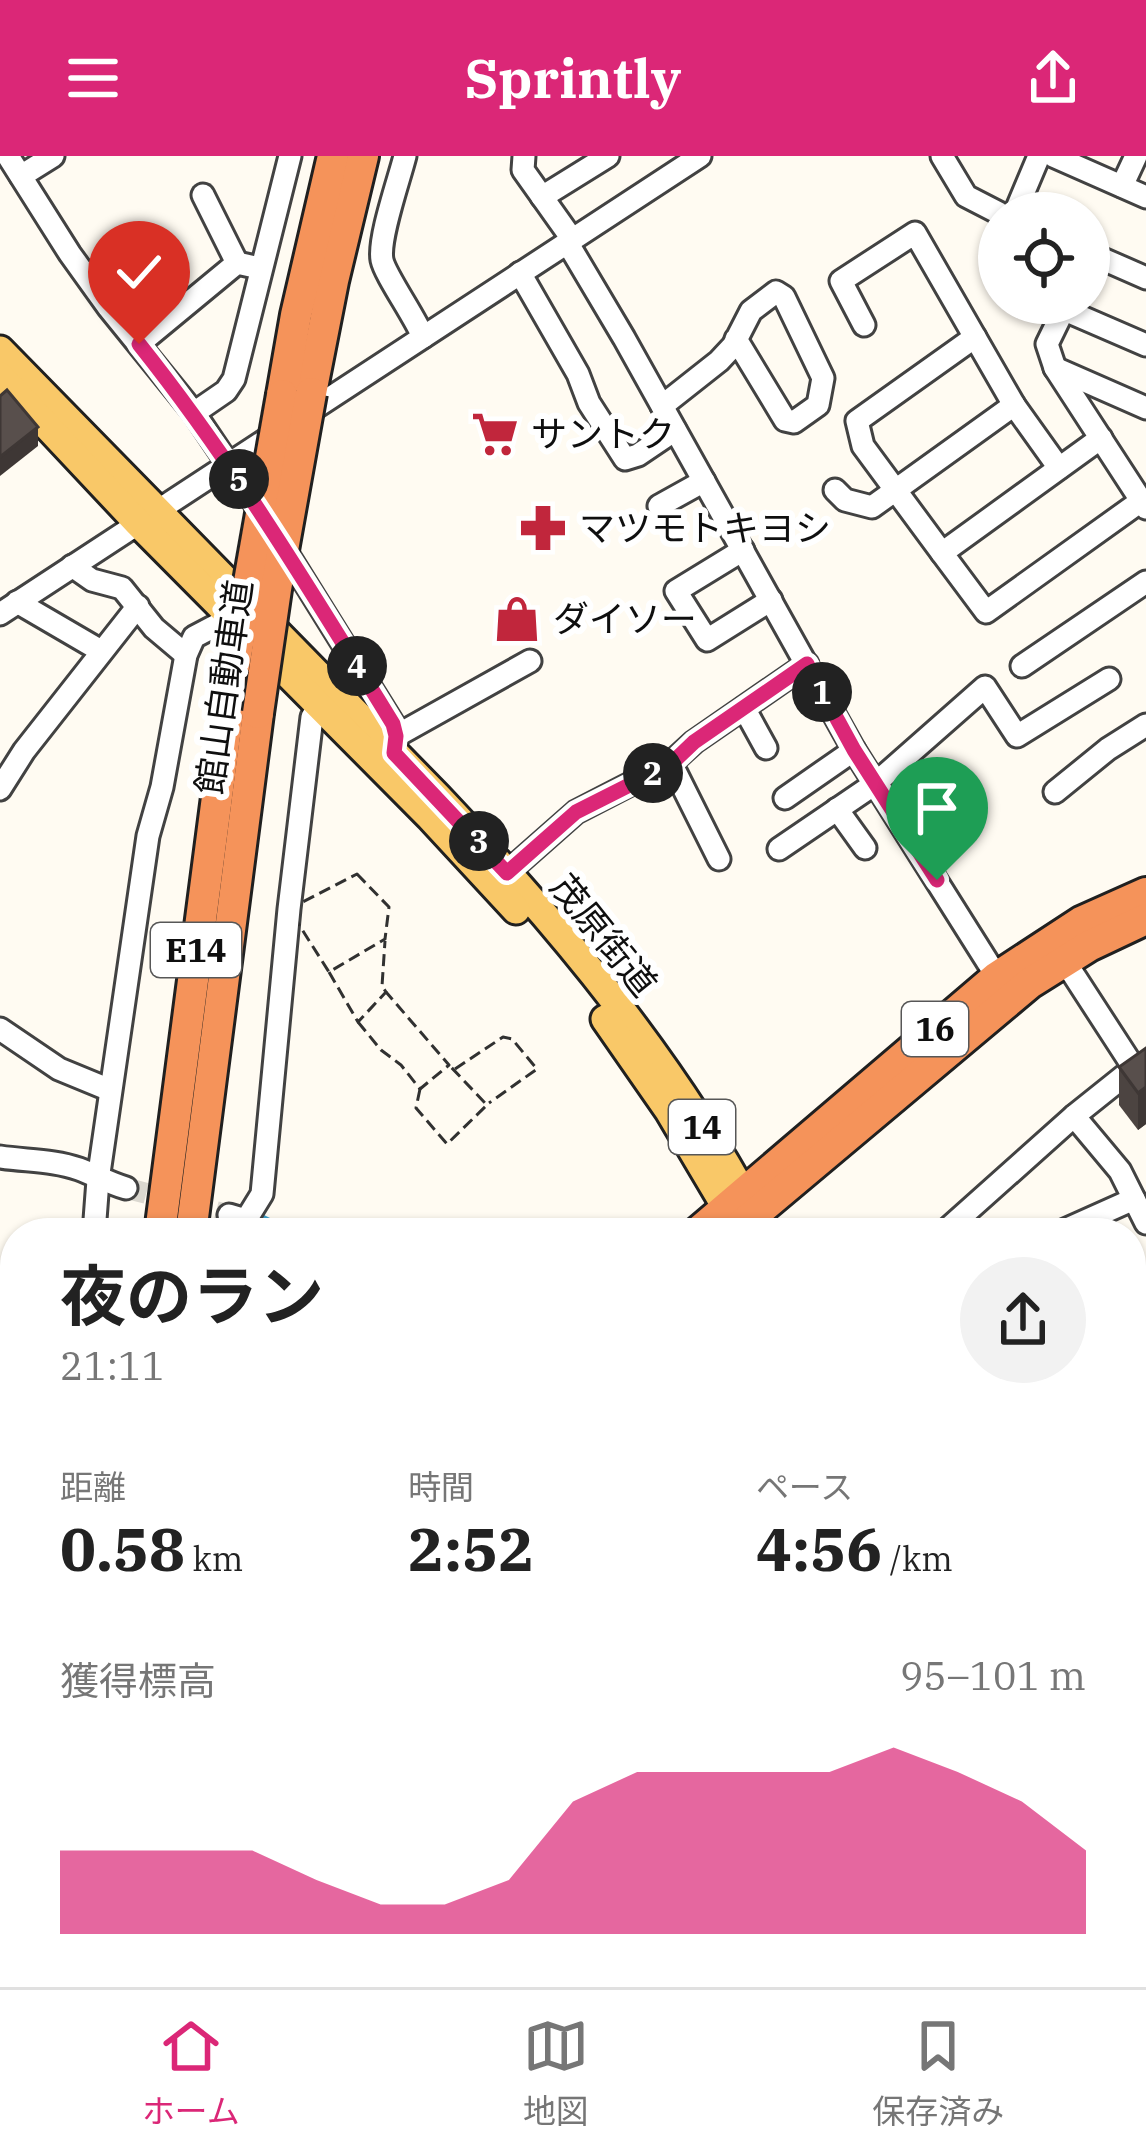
<!DOCTYPE html>
<html lang="ja">
<head>
<meta charset="utf-8">
<style>
	:root { --surface:#fff; --page:#f2f2f2; --text:#222; --muted:#767676; --line:#e0e0e0; --accent:#db2777 }
	body { margin:0; font-family:"IBM Plex Serif","Noto Sans JP",serif; background:var(--page); color:var(--text); height:100vh; display:flex; flex-direction:column; font-size:45px; white-space:nowrap }
	* { box-sizing:border-box; margin:0 }
	p { font-size:39px; color:var(--muted) }
	.icon { flex:none; width:66px; height:66px; fill:none; stroke:currentColor; stroke-width:2; stroke-linecap:round; stroke-linejoin:round }
	.map { position:relative; flex:1; overflow:hidden }
	.sheet { position:absolute; left:0px; top:1062px; width:1146px; height:771px; display:flex; flex-direction:column; background:var(--surface); border-radius:48px 48px 0 0; box-shadow:0 3px 9px #0004 }
	.sheet>* { flex:none }
	.buttons { position:absolute; left:978px; top:36px; display:grid; gap:24px }
	.buttons a { display:grid; place-items:center; width:132px; height:132px; border-radius:50%; background:var(--surface); box-shadow:0 3px 9px #0004; font-size:60px }
	.pin { position:absolute; display:grid; place-items:center; width:102px; height:102px; color:#fff; margin:-123px -51px; border-radius:50% 50% 50% 0; rotate:-45deg; box-shadow:0 0 12px #0007 }
	.pin .icon { rotate:45deg }
	.km { position:absolute; width:60px; height:60px; margin:-30px; border-radius:50%; background:#222; color:#fff; font-size:33px; line-height:60px; text-align:center }
	.round { display:grid; place-items:center; flex:none; width:126px; height:126px; border-radius:63px; background:var(--page) }
	.overview { display:flex; align-items:center; justify-content:space-between; height:204px; padding:0 60px }
	h1 { font-size:66px; font-weight:700; line-height:90px }
	.stats { display:grid; grid-template-columns:repeat(3,1fr); gap:18px; height:204px; padding:12px 60px }
	.stats div { display:grid; align-content:center }
	.stats b { font-size:60px; font-weight:700 }
	.stats small { font-size:33px; font-weight:400 }
	.stats p { font-size:33px }
	.chart { height:336px; padding:24px 60px }
	.chart p { display:flex; justify-content:space-between }
	.chart svg { width:100%; height:216px; margin-top:12px; fill:var(--accent); opacity:.7 }
	header { display:flex; justify-content:space-between; align-items:center; height:156px; padding:0 60px; background:var(--accent); color:#fff; font-size:54px; font-weight:700 }
	.menu { display:flex; justify-content:space-around; align-items:center; height:168px; border-top:3px solid var(--line); background:var(--surface); font-size:33px; color:var(--muted) }
	.menu a { display:grid; justify-items:center; gap:6px }
	.menu .active { color:var(--accent) }
	.map>svg:first-child { display:block }
	.green { fill:#d8eabb }
	.lines { fill:none; stroke-linecap:round; stroke-linejoin:round }
	.stream { stroke:#3da2ce; stroke-width:4.5 }
	.river { stroke:#b6e5f7; stroke-width:27 }
	.minor-tunnel { stroke:#dbd8d0; stroke-width:21; stroke-dasharray:21 10; stroke-linecap:butt }
	.minor-casing { stroke:#424242; stroke-width:27 }
	.major-casing { stroke:#202020; stroke-width:33 }
	.highway-casing { stroke:#202020; stroke-width:36 }
	.path { stroke:#313131; stroke-width:3; stroke-dasharray:12 6; stroke-linecap:butt }
	.minor { stroke:#fff; stroke-width:21 }
	.major { stroke:#f9c868; stroke-width:27 }
	.highway { stroke:#f5935a; stroke-width:30 }
	.highway-bridge-casing { stroke:#202020; stroke-width:36; stroke-linecap:butt }
	.highway-bridge { stroke:#f5935a; stroke-width:30 }
	.wall { fill:#4c4441 }
	.shaded-wall { fill:#3e3735 }
	.building { fill:#584f4c; stroke:#3e3735; stroke-width:3 }
	.route-casing { stroke:#fff; stroke-width:24 }
	.route { stroke:#db2777; stroke-width:15 }
	.labels { text-anchor:middle; stroke-width:12; stroke-linejoin:round; paint-order:stroke }
	.shield { fill:#fff; stroke:#575757; stroke-width:3 }
	.shield-label { font-size:33px; font-weight:bold; fill:#0f0f0f }
	.poi-label { font-size:36px; fill:#0f0f0f; stroke:#fff; text-anchor:start }
	.street-label { font-size:36px; fill:#0f0f0f; stroke:#fff }
</style>
</head>
<body>
<header><svg class="icon" aria-label="menu" viewBox="0 0 24 24"><path d="M4 6h16M4 12h16M4 18h16"/></svg>Sprintly<svg class="icon" aria-label="share" viewBox="0 0 24 24"><path d="M12 15V3M7 8l5-5 5 5M5 13v7h14v-7"/></svg></header>
<div class="map">
<svg width="1146" height="1831" viewBox="0 0 1146 1831">
	<rect width="100%" height="100%" fill="#fffbf2"/>
	<!-- green -->
	<path class="green" d="M1135,1389L1142,1403L1146,1404V1491L1131,1484V1391Z"/>
	<g class="lines">
		<!-- stream -->
		<g class="stream">
			<path d="M263,1061L295,1077"/>
			<path d="M923,1818L931,1831"/>
		</g>
		<!-- river -->
		<path class="river" d="M0,1714L15,1724"/>
		<!-- minor-tunnel -->
		<path class="minor-tunnel" d="M126,1032L229,1059"/>
		<defs>
			<g id="minor">
				<path d="M8,0L70,98L108,151L194,257L264,361"/>
				<path d="M405,0C399,24 378,83 382,104C385,119 415,161 423,181"/>
				<path d="M524,0L523,14L572,83"/>
				<path d="M942,0L966,40L999,57"/>
				<path d="M1053,0L1146,41"/>
				<path d="M21,20L53,0"/>
				<path d="M1122,30L1136,0"/>
				<path d="M203,39L237,107"/>
				<path d="M542,41L608,0"/>
				<path d="M1015,57L1039,0"/>
				<path d="M567,86L624,182L854,594L997,821"/>
				<path d="M1089,97L1146,122"/>
				<path d="M520,117L578,218L589,247L625,303L638,299L675,274"/>
				<path d="M1067,147L1047,188L1055,212L1146,352"/>
				<path d="M1065,154L1146,189"/>
				<path d="M864,169L841,125L915,77L1014,249L1059,312"/>
				<path d="M139,188L237,107L260,112"/>
				<path d="M1055,212L1146,252"/>
				<path d="M662,250L719,205L733,190L751,155L776,136L784,141L823,222L818,249L794,266L785,264L736,183"/>
				<path d="M194,257L226,235L234,223L290,0"/>
				<path d="M304,259L700,0"/>
				<path d="M1101,282L942,397L986,456L1141,345"/>
				<path d="M835,334L845,344L872,351L1014,249"/>
				<path d="M659,350L704,325"/>
				<path d="M281,388L393,568L396,580L392,606"/>
				<path d="M743,394L676,435L707,484L771,444"/>
				<path d="M942,397L863,290L857,265L975,181"/>
				<path d="M72,410L92,424L122,432L154,472L186,499"/>
				<path d="M17,446L101,495"/>
				<path d="M0,458L278,276"/>
				<path d="M1022,510L1146,426"/>
				<path d="M744,552L766,592"/>
				<path d="M396,580L530,505"/>
				<path d="M0,633L24,595L138,450"/>
				<path d="M1055,636L1108,593L1146,569"/>
				<path d="M785,642L854,594"/>
				<path d="M837,653L865,692"/>
				<path d="M779,693L876,627L985,531L1017,580L1109,523"/>
				<path d="M719,703L671,607L694,586L807,508"/>
				<path d="M507,717L576,656L671,607"/>
				<path d="M0,873L59,913L110,934"/>
				<path d="M1074,960L1120,1015L1146,1067"/>
				<path d="M0,1001C26,1005 54,1004 79,1013C95,1019 109,1027 126,1032"/>
				<path d="M229,1059L246,1064L262,1038L289,753L312,561L320,549"/>
				<path d="M94,1077L98,1024L148,680L162,631L186,499L194,481L232,461"/>
				<path d="M943,1077L1074,960L1134,912L1064,804"/>
				<path d="M1058,1077L1134,1043"/>
				<path d="M1131,1180L1146,1213"/>
				<path d="M0,1241L15,1245"/>
				<path d="M1131,1354L1146,1347"/>
				<path d="M1131,1490L1146,1497"/>
				<path d="M0,1576L15,1578"/>
				<path d="M0,1597L15,1600"/>
				<path d="M190,1818L204,1831"/>
				<path d="M221,1818L231,1831"/>
				<path d="M419,1818L430,1831"/>
				<path d="M553,1818L564,1831"/>
				<path d="M908,1818L914,1831"/>
				<path d="M1063,1818L1072,1831"/>
				<path d="M159,1831L162,1818"/>
				<path d="M311,1831L326,1818"/>
				<path d="M514,1831L530,1818"/>
				<path d="M610,1831L626,1818"/>
				<path d="M832,1831L850,1818"/>
			</g>
			<g id="major">
				<path d="M0,194L438,641C561,771 683,917 764,1077"/>
				<path d="M0,220L138,367L430,661L516,754"/>
				<path d="M605,863L669,955L736,1068"/>
				<path d="M1131,1721L1146,1735"/>
			</g>
			<g id="highway">
				<path d="M311,237L333,125L363,0"/>
				<path d="M282,239L296,159L333,0"/>
				<path d="M160,1077L234,511"/>
				<path d="M191,1077L258,557"/>
				<path d="M697,1077L997,821L1081,766L1146,737"/>
				<path d="M732,1077L1030,827L1089,790L1146,763"/>
				<path d="M10,1831L15,1806"/>
				<path d="M63,1831L65,1818"/>
				<path d="M92,1831L94,1818"/>
				<path d="M121,1831L124,1818"/>
			</g>
		</defs>
		<!-- minor casing -->
		<use href="#minor" class="minor-casing"/>
		<!-- major casing -->
		<use href="#major" class="major-casing"/>
		<!-- highway casing -->
		<use href="#highway" class="highway-casing"/>
		<!-- path -->
		<g class="path">
			<path d="M357,718L389,751L385,783L329,816L289,753Z"/>
			<path d="M329,816L358,866L386,836L382,830L385,785"/>
			<path d="M358,866L381,894L401,909L420,933L449,909L386,836"/>
			<path d="M455,913L503,881L512,883L537,913L489,947"/>
			<path d="M420,933L416,952L447,988L487,949L450,910"/>
			<path d="M263,1068L283,1077"/>
			<path d="M0,1752L4,1761L0,1780"/>
		</g>
		<!-- minor -->
		<use href="#minor" class="minor"/>
		<!-- major -->
		<use href="#major" class="major"/>
		<!-- highway -->
		<use href="#highway" class="highway"/>
		<defs>
			<g id="highway-bridge">
				<path d="M234,511L282,239"/>
				<path d="M258,557L276,433L311,237"/>
			</g>
		</defs>
		<!-- highway-bridge casing -->
		<use href="#highway-bridge" class="highway-bridge-casing"/>
		<!-- highway-bridge -->
		<use href="#highway-bridge" class="highway-bridge"/>
	</g>
	<!-- wall -->
	<g class="wall">
		<path d="M1146,892V968L1138,974L1119,949V911Z"/>
		<path d="M0,1121L15,1125V1144L11,1155L1,1152L0,1157Z"/>
		<path d="M0,1244L6,1256L15,1258V1283L0,1279Z"/>
	</g>
	<!-- shaded-wall -->
	<g class="shaded-wall">
		<path d="M38,271V290L0,320V301Z"/>
		<path d="M1146,931V968L1138,974V937Z"/>
		<path d="M1142,1525V1544L1131,1567V1548Z"/>
	</g>
	<!-- building -->
	<g class="building">
		<path d="M7,234L38,271L0,301V240Z"/>
		<path d="M1146,892V931L1138,937L1119,911Z"/>
		<path d="M0,1121L15,1125L11,1142L0,1139Z"/>
		<path d="M0,1244L6,1246L4,1255L15,1258V1270L0,1266Z"/>
		<path d="M1131,1519L1142,1525L1131,1548Z"/>
	</g>
	<g class="lines">
		<defs>
			<path id="route" d="M139,188C234,307 313,438 393,568L396,580L394,597L507,717L576,656L671,608L694,586L807,508L854,594L937,724"/>
		</defs>
		<!-- route casing -->
		<use href="#route" class="route-casing"/>
		<!-- route -->
		<use href="#route" class="route"/>
	</g>
	<!-- icons -->
	<defs>
		<symbol id="supermarket-bare" viewBox="-9 -9 18 18"><path d="M-6-5.5h2.5l.6 2H6L4.5 2H-2.5L-4.4-4H-6ZM-1.5 3.2a1.3 1.3 0 1 0 .1 0ZM3 3.2a1.3 1.3 0 1 0 .1 0Z" fill="#c1263c" stroke="#fff" stroke-width="2.5" paint-order="stroke"/></symbol>
		<symbol id="pharmacy-bare" viewBox="-9 -9 18 18"><path d="M-2-6h4v4h4v4h-4v4h-4v-4h-4v-4h4Z" fill="#c1263c" stroke="#fff" stroke-width="2.5" paint-order="stroke"/></symbol>
		<symbol id="shop-bare" viewBox="-9 -9 18 18"><path d="M-5-2.5h2.3a2.7 3.5 0 0 1 5.4 0H5L5.5 6h-11ZM-1.5-2.5h3a1.5 2.3 0 0 0-3 0Z" fill="#c1263c" stroke="#fff" stroke-width="2.5" paint-order="stroke"/></symbol>
	</defs>
	<g fill-rule="evenodd">
		<use href="#supermarket-bare" x="462" y="245" width="66" height="66"/>
		<use href="#pharmacy-bare" x="510" y="339" width="66" height="66"/>
		<use href="#shop-bare" x="484" y="430" width="66" height="66"/>
	</g>
	<g class="labels">
		<!-- shield labels -->
		<g class="shield">
			<rect x="151" y="767" width="90" height="54" rx="9"/>
			<rect x="902" y="846" width="66" height="54" rx="9"/>
			<rect x="669" y="944" width="66" height="54" rx="9"/>
		</g>
		<g class="shield-label">
			<text x="196" y="806">E14</text>
			<text x="935" y="885">16</text>
			<text x="702" y="983">14</text>
		</g>
		<!-- poi labels -->
		<g class="poi-label">
			<text x="531" y="291">サントク</text>
			<text x="579" y="385">マツモトキヨシ</text>
			<text x="553" y="476">ダイソー</text>
		</g>
		<!-- street labels -->
		<g class="street-label">
			<text transform="translate(224 531) rotate(-82)" y="13">館山自動車道</text>
			<text transform="translate(604 779) rotate(51)" y="13">茂原街道</text>
		</g>
	</g>
</svg>
<div class="buttons">
<a><svg class="icon" aria-label="locate" viewBox="0 0 24 24"><circle cx="12" cy="12" r="6"/><path d="M12 2v4M12 18v4M2 12h4M18 12h4"/></svg></a>
</div>
<div class="pin" style="left:937px;top:724px;background:#1e9e55"><svg class="icon" aria-label="arrive" viewBox="0 0 24 24"><path d="M6 21V4h12l-3 4 3 4H6"/></svg></div>
<div class="pin" style="left:139px;top:188px;background:#d93025"><svg class="icon" aria-label="check" viewBox="0 0 24 24"><path d="M5 12l5 5 9-10"/></svg></div>
<b class="km" style="left:822px;top:536px">1</b>
<b class="km" style="left:653px;top:617px">2</b>
<b class="km" style="left:479px;top:685px">3</b>
<b class="km" style="left:357px;top:510px">4</b>
<b class="km" style="left:239px;top:323px">5</b>
<section class="sheet">
<div class="overview"><div><h1>夜のラン</h1><p>21:11</p></div><a class="round"><svg class="icon" aria-label="share" viewBox="0 0 24 24"><path d="M12 15V3M7 8l5-5 5 5M5 13v7h14v-7"/></svg></a></div>
<div class="stats">
<div><p>距離</p><b>0.58<small> km</small></b></div>
<div><p>時間</p><b>2:52</b></div>
<div><p>ペース</p><b>4:56<small> /km</small></b></div>
</div>
<div class="chart"><p><span>獲得標高</span>95–101 m</p>
<svg viewBox="0 0 160 44" preserveAspectRatio="none"><path d="M0 44V27L10 27L20 27L30 27L40 33L50 38L60 38L70 33L80 17L90 11L100 11L110 11L120 11L130 6L140 11L150 17L160 27V44z"/></svg>
</div>
</section>
</div>
<nav class="menu">
<a class="active"><svg class="icon" aria-label="home" viewBox="0 0 24 24"><path d="M3 11l9-7 9 7M6 9v11h12V9"/></svg>ホーム</a>
<a><svg class="icon" aria-label="map" viewBox="0 0 24 24"><path d="M3 6l6-2 6 2 6-2v14l-6 2-6-2-6 2zM9 4v14M15 6v14"/></svg>地図</a>
<a><svg class="icon" aria-label="saved" viewBox="0 0 24 24"><path d="M7 4h10v16l-5-4-5 4z"/></svg>保存済み</a>
</nav>
</body>
</html>
